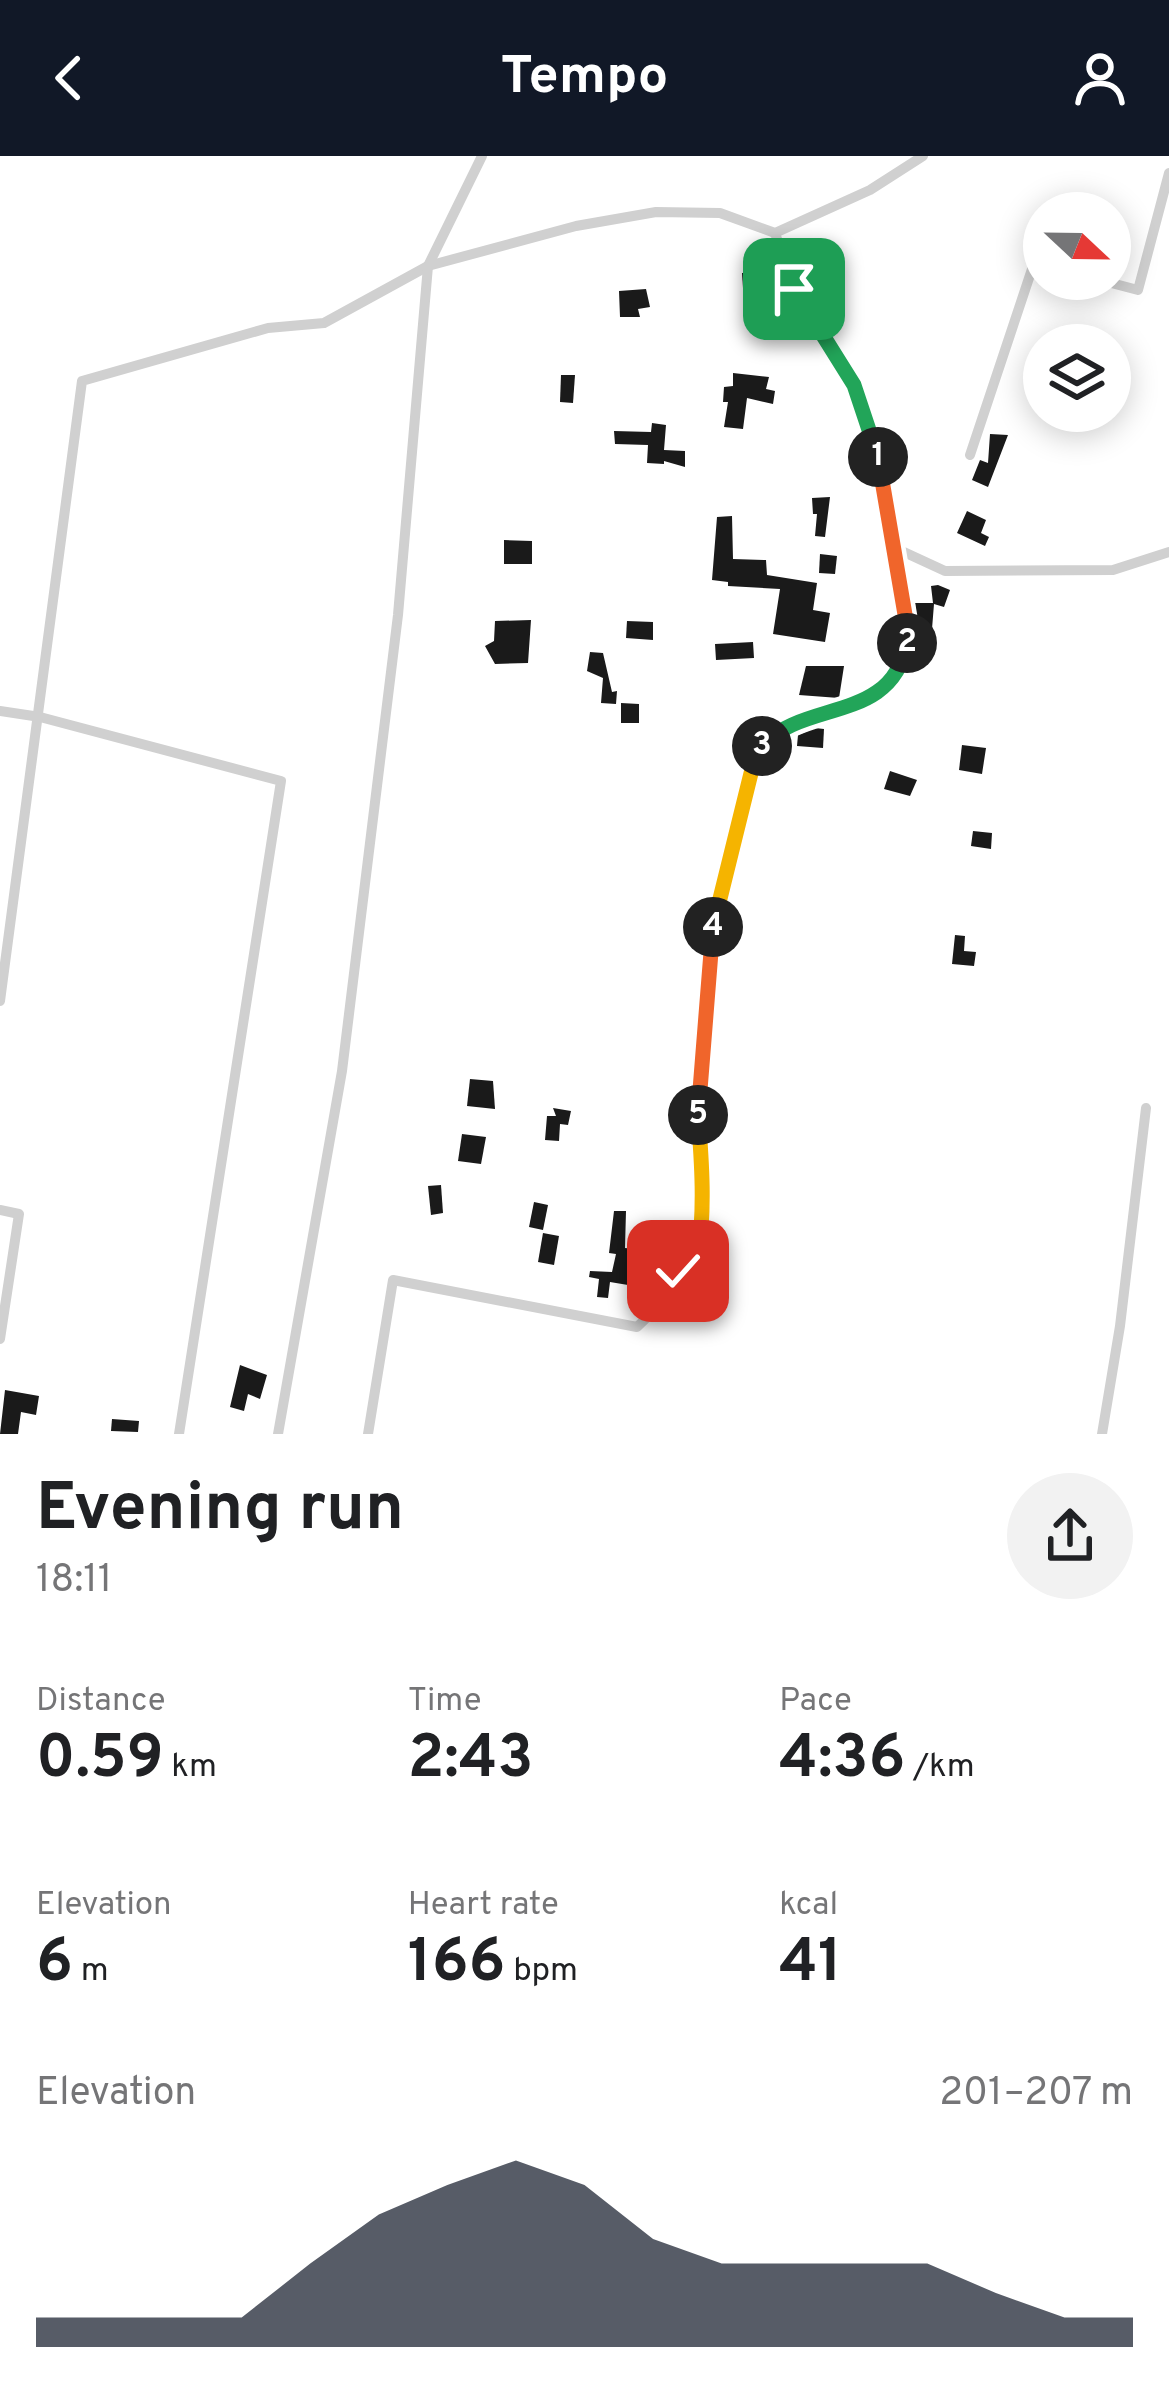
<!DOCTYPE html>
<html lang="en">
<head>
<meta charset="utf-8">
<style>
	:root { --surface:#fff; --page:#f2f2f2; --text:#202124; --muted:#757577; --accent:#111827 }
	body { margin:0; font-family:Overpass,sans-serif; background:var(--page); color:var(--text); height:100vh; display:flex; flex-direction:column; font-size:45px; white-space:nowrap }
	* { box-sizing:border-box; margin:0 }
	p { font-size:39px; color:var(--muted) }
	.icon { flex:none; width:66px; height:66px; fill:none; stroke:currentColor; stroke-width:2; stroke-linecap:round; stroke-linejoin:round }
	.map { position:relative; height:1278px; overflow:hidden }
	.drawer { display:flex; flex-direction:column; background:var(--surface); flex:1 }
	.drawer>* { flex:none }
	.needle { width:78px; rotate:112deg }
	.tools { position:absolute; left:1023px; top:36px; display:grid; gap:24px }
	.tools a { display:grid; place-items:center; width:108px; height:108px; border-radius:50%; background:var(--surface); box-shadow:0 6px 30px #0003; font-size:60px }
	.pin { position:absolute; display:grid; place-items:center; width:102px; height:102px; color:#fff; margin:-51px; border-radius:24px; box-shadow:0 6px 18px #0006 }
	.km { position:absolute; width:60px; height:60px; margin:-30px; border-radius:50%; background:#222; color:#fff; font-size:33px; line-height:60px; text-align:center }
	.round { display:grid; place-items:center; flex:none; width:126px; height:126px; border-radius:63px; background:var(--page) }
	.summary { display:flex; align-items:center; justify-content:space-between; height:204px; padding:0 36px }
	h1 { font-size:66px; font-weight:700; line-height:90px }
	.metrics { display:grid; grid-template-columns:repeat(3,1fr); gap:18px; height:204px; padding:12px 36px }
	.metrics div { display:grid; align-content:center }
	.metrics b { font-size:60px; font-weight:700 }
	.metrics small { font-size:33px; font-weight:400 }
	.metrics p { font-size:33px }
	.chart { height:336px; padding:24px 36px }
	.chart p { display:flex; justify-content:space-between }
	.chart svg { width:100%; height:216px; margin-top:12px; fill:var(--accent); opacity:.7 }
	header { display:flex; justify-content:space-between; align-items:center; height:156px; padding:0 36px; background:var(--accent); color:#fff; font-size:54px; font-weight:700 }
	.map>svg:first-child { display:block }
	.building { fill:#1a1a1a }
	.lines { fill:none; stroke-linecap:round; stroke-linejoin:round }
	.minor { stroke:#d0d0d0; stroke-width:10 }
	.split-1-casing { stroke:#fff; stroke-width:24 }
	.split-2-casing { stroke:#fff; stroke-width:24 }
	.split-3-casing { stroke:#fff; stroke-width:24 }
	.split-4-casing { stroke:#fff; stroke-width:24 }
	.split-5-casing { stroke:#fff; stroke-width:24 }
	.split-6-casing { stroke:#fff; stroke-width:24 }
	.split-1 { stroke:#22a559; stroke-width:15 }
	.split-2 { stroke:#f0652b; stroke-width:15 }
	.split-3 { stroke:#22a559; stroke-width:15 }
	.split-4 { stroke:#f5b400; stroke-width:15 }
	.split-5 { stroke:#f0652b; stroke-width:15 }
	.split-6 { stroke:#f5b400; stroke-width:15 }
</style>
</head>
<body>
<header><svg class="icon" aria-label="back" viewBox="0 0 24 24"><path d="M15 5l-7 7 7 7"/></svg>Tempo<svg class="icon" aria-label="person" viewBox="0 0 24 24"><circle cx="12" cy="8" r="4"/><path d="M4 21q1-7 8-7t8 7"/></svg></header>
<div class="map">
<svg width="1169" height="1278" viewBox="0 0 1169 1278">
	<rect width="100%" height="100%" fill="#fff"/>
	<!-- building -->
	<g class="building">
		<path d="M760,116L761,131L743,132L742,117Z"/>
		<path d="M646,133L650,151L638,153L640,161H620L619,135Z"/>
		<path d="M733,217L769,221L766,233L775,235L773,248L747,242L743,273L724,271L728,246H723L724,231L733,230Z"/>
		<path d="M561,219H575L573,247L560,246Z"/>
		<path d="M652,267L666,269L664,294L685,295V311L664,305V308L647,307L648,289L615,288L614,275L651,276Z"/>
		<path d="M990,278L1008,279L988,331L972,324L980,304L988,307Z"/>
		<path d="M830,341L825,381L815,380L817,358H813L812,342Z"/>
		<path d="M967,355L986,364L981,377L989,381L985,390L957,377Z"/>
		<path d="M732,360L733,403L766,404L767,419L817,427L813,454L830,457L825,486L773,478L780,433L728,430V426L712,424L717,361Z"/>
		<path d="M504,384L532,385V408H504Z"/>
		<path d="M820,398L837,400L835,418L819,417Z"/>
		<path d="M938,429L950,434L944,451L934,448L932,473H917L915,447H933L931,430Z"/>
		<path d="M531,464L528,507L495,508L485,490L494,485L495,465Z"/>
		<path d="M627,465L653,466V484L626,482Z"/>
		<path d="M753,486L754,502L716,504L715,488Z"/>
		<path d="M590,496L603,497L612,536L617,535L616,548L601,547L603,522L587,515Z"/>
		<path d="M806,510H844L839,542L799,539Z"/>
		<path d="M621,547L639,548V567H621Z"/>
		<path d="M815,572L824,573L823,592L797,590L798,579Z"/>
		<path d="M962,589L986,592L982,618L959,614Z"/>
		<path d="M890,615L917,624L910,640L884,633Z"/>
		<path d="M973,675L992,677L991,693L971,690Z"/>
		<path d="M955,779L965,780L964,795L976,796L974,810L952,808Z"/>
		<path d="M470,923L493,925L495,953L467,950Z"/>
		<path d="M553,952L571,955L568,969L560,968L559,985L545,984L547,960H556Z"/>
		<path d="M462,978L486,981L481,1008L458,1005Z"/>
		<path d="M441,1029L443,1057L431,1059L428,1030Z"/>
		<path d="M534,1046L548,1049L543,1074L529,1071Z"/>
		<path d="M614,1055H626L625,1092L634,1093L628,1129L610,1126L608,1142L597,1141L599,1123L589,1121L590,1115L612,1116L616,1098L609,1097Z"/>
		<path d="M543,1077L559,1080L554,1109L538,1106Z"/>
		<path d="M240,1209L267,1219L260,1243L248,1238L244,1255L230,1251Z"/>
		<path d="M5,1234L39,1240L36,1259L21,1256L18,1278H0Z"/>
		<path d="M112,1263L139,1265L138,1276L111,1275Z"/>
	</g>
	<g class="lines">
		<!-- minor -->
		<g class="minor">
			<path d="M1096,123L1138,134L1169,17"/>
			<path d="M970,299L1034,107L1044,109"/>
			<path d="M893,391L945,415L1113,414L1169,396"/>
			<path d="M0,555L40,561L281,625L179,1278"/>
			<path d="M0,845L82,225L268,172L324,167L428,110L576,70L656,56L720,57L775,77L870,34L923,0"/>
			<path d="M0,1054L19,1058L0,1183"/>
			<path d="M278,1278L342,915L398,459L428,110L482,0"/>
			<path d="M368,1278L393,1124L637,1171L665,1144L678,1115L697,1101L703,1022L697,941L712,778L756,597C807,539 892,573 908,477L882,316L868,262L853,228L794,133L775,77"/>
			<path d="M1102,1278L1120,1170L1146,952"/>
		</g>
	</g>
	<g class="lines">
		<defs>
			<path id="split-1" d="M794,133L854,229L878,301"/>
			<path id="split-2" d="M878,301L908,476L907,487"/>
			<path id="split-3" d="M762,590C804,543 892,568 907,487"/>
			<path id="split-4" d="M713,771L756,597L762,590"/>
			<path id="split-5" d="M698,959L713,771"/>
			<path id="split-6" d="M678,1115L698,1101C705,1054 702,1007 698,959"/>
		</defs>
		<!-- split-1 casing -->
		<use href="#split-1" class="split-1-casing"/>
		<!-- split-2 casing -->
		<use href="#split-2" class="split-2-casing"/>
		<!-- split-3 casing -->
		<use href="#split-3" class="split-3-casing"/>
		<!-- split-4 casing -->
		<use href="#split-4" class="split-4-casing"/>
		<!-- split-5 casing -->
		<use href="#split-5" class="split-5-casing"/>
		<!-- split-6 casing -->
		<use href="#split-6" class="split-6-casing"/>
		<!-- split-1 -->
		<use href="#split-1" class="split-1"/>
		<!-- split-2 -->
		<use href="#split-2" class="split-2"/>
		<!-- split-3 -->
		<use href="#split-3" class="split-3"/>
		<!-- split-4 -->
		<use href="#split-4" class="split-4"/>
		<!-- split-5 -->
		<use href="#split-5" class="split-5"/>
		<!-- split-6 -->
		<use href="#split-6" class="split-6"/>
	</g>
</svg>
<div class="tools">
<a><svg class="needle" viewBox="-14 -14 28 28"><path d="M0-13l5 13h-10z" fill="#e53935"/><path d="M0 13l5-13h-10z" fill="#757577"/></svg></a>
<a><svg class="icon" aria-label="layers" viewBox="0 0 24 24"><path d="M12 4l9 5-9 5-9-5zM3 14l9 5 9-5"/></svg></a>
</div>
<div class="pin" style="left:794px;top:133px;background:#1e9e55"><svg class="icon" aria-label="arrive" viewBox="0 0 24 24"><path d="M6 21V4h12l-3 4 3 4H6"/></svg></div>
<div class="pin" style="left:678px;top:1115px;background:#d93025"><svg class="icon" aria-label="check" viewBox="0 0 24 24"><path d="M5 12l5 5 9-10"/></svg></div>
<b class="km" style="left:878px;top:301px">1</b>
<b class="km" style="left:907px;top:487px">2</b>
<b class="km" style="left:762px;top:590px">3</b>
<b class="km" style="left:713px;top:771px">4</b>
<b class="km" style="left:698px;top:959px">5</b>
</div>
<section class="drawer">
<div class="summary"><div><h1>Evening run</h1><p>18:11</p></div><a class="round"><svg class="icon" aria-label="share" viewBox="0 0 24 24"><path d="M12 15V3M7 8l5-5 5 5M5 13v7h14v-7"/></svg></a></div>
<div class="metrics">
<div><p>Distance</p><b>0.59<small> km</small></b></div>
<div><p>Time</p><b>2:43</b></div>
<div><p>Pace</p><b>4:36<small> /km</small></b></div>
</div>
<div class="metrics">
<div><p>Elevation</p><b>6<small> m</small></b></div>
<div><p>Heart rate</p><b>166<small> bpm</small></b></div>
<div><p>kcal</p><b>41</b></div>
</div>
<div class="chart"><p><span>Elevation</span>201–207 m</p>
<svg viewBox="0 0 160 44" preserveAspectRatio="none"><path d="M0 44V38L10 38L20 38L30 38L40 27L50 17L60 11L70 6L80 11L90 22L100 27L110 27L120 27L130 27L140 33L150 38L160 38V44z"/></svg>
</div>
</section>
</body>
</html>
